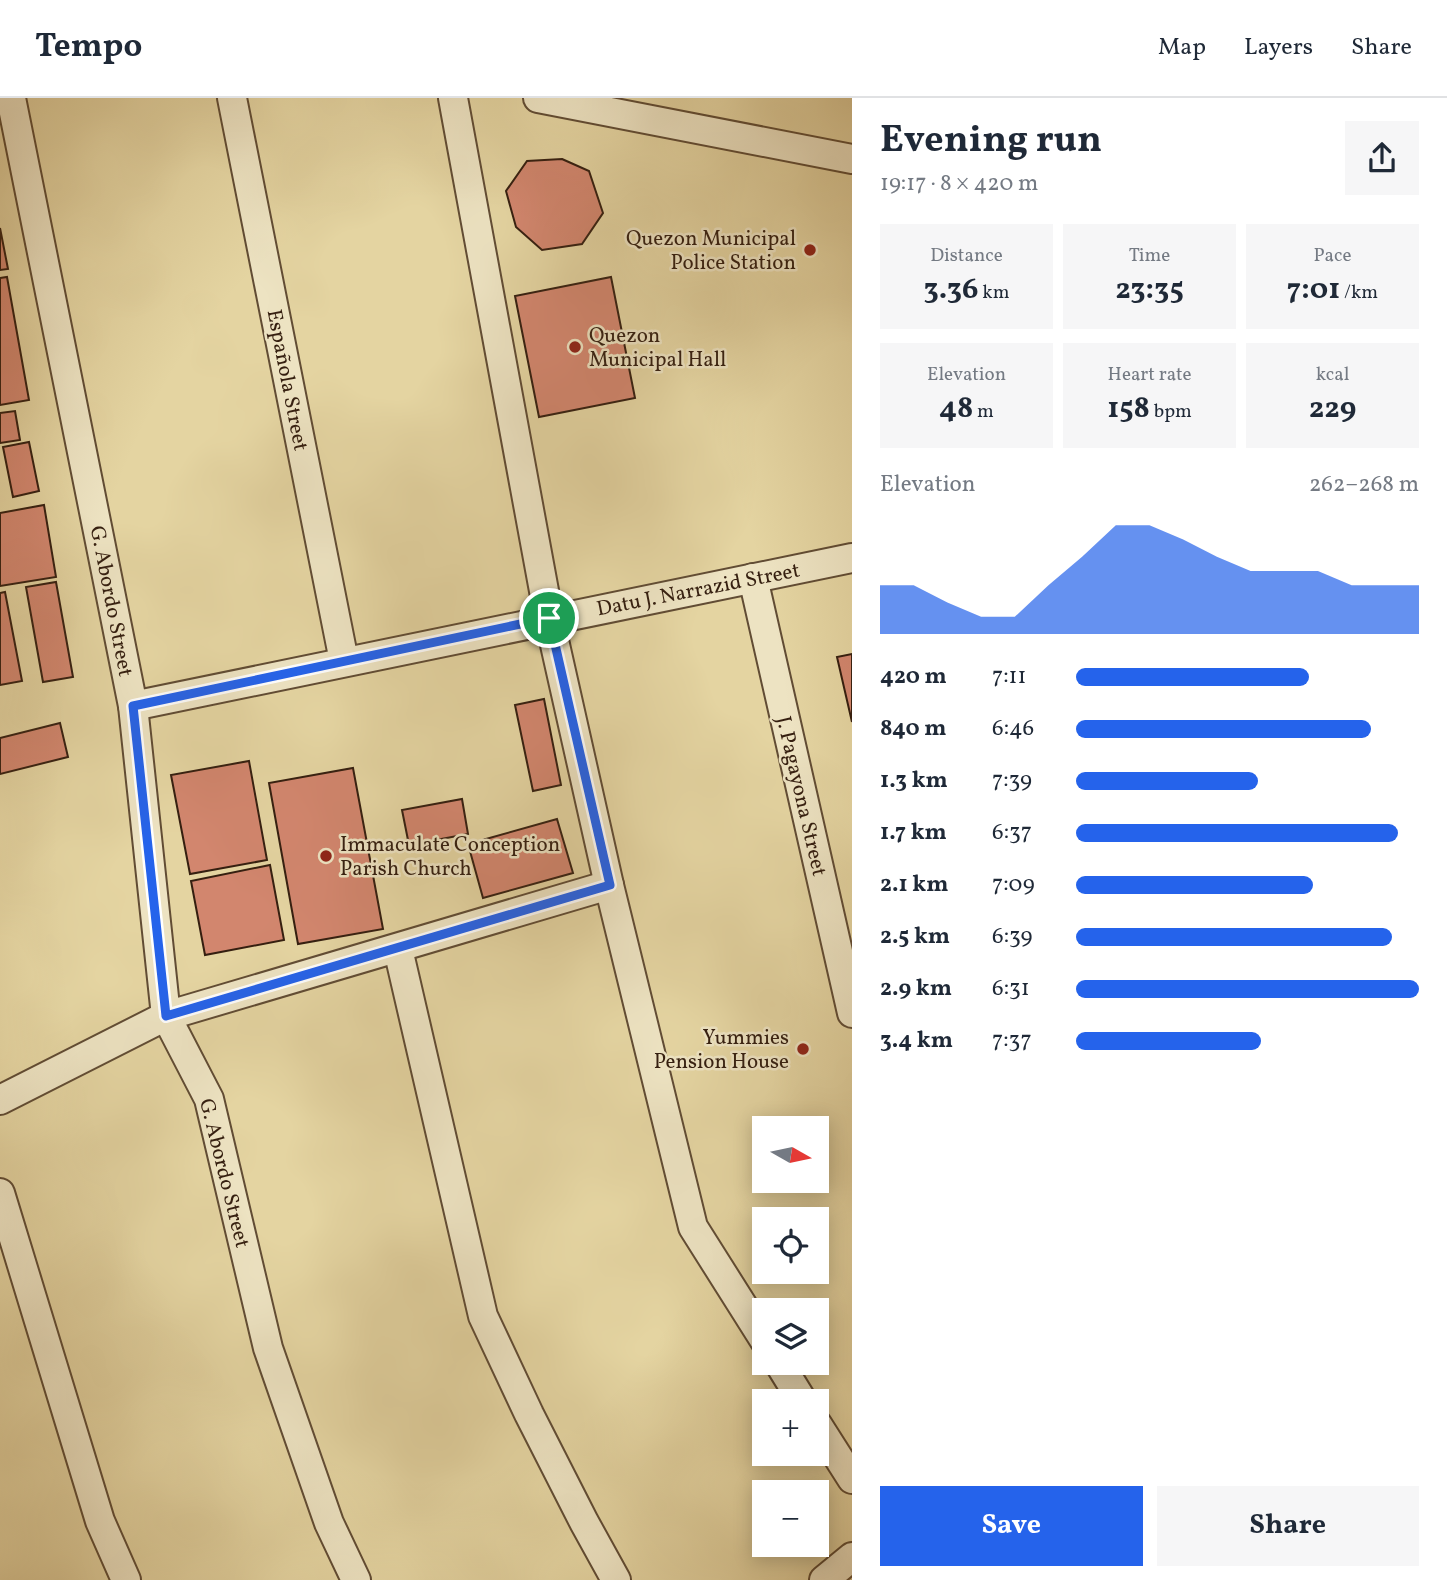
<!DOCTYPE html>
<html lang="en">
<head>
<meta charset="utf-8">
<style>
	:root { --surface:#fff; --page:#f6f6f7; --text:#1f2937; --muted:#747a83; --line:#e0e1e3; --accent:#2563eb }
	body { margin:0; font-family:Vollkorn,serif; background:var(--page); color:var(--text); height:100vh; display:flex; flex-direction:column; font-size:26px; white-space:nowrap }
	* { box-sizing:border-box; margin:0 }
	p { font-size:23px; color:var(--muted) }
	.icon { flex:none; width:38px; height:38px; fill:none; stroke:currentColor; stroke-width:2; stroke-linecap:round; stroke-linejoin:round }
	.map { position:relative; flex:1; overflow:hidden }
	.panel { display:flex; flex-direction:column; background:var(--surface); width:595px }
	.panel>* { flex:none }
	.needle { width:46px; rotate:99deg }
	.fabs { position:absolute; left:752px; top:1018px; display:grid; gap:14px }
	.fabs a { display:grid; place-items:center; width:77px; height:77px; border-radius:0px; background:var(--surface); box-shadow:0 4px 18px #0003; font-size:35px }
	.pin { position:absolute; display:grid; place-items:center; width:60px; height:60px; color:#fff; margin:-30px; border:4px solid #fff; border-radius:50%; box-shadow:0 2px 7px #0007 }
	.round { display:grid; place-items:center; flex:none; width:74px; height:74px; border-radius:0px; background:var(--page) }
	.overview { display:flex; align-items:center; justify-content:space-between; height:119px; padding:0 28px }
	h1 { font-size:38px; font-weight:700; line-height:52px }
	.stats { display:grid; grid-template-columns:repeat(3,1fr); gap:10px; height:119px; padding:7px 28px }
	.stats div { display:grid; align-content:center; border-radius:0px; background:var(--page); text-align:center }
	.stats b { font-size:30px; font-weight:700 }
	.stats small { font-size:19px; font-weight:400 }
	.stats p { font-size:19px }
	.chart { height:196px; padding:14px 28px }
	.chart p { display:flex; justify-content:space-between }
	.chart svg { width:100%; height:126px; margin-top:7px; fill:var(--accent); opacity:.7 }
	.primary-button { display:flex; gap:14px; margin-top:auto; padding:14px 28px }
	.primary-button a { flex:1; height:80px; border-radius:0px; background:var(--accent); color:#fff; font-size:28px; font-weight:700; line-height:80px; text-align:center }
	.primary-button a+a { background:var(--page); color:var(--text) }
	ul { padding:0 28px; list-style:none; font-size:23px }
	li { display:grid; grid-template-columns:112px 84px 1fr; align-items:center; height:52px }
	li i { height:18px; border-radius:9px; background:var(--accent) }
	header { display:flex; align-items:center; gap:42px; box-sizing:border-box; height:98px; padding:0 35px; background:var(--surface); border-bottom:2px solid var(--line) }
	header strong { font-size:33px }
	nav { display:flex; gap:38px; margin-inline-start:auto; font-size:24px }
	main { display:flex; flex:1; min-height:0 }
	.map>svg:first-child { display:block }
	.building { fill:#d2866e; stroke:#351f10; stroke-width:2 }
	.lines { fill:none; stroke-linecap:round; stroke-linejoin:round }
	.minor-casing { stroke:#614c34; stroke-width:32 }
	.minor { stroke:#ede3c2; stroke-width:28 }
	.route-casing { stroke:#fff; stroke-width:14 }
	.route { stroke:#2563eb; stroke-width:9 }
	.poi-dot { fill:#8f2418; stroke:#ede3c2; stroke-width:2.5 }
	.labels { text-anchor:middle; stroke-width:5; stroke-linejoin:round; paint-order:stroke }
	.poi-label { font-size:21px; fill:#351f10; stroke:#ede3c2; text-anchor:end }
	.street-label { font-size:21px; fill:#351f10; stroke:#ede3c2 }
</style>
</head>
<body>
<header>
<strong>Tempo</strong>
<nav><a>Map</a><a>Layers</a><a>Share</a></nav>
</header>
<main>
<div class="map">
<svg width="852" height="1482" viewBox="0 0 852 1482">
	<rect width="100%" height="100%" fill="#e4d4a1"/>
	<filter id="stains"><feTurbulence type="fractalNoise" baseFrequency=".00286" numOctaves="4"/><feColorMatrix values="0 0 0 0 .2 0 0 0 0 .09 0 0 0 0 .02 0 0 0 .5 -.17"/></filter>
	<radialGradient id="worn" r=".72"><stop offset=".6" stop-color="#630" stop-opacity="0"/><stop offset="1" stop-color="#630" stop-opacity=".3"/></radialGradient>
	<!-- building -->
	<g class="building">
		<path d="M562,61L589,73L603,115L582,146L542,152L516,129L506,93L527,63Z"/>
		<path d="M0,130L8,171L0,172Z"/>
		<path d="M7,179L29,302L0,307V180Z"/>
		<path d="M611,179L635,300L539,319L515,198Z"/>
		<path d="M15,313L20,342L0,345V315Z"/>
		<path d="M29,344L39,393L13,399L3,349Z"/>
		<path d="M44,407L56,479L0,488V415Z"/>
		<path d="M56,484L73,579L43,584L26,489Z"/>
		<path d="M5,494L22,583L0,587V495Z"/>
		<path d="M852,556V624L837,559Z"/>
		<path d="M544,601L561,687L533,693L515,607Z"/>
		<path d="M60,625L68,659L0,676V640Z"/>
		<path d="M249,663L267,762L190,776L171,677Z"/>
		<path d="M353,670L383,831L298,846L269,685Z"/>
		<path d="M462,701L468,736L409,747L402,712Z"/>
		<path d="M557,721L573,775L483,800L468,746Z"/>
		<path d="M270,767L284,842L205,857L191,783Z"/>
	</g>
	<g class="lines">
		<defs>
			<g id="minor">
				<path d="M11,0L133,608L166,918L209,1001L268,1250L329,1425L356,1482"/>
				<path d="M232,0L344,563"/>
				<path d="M538,0L852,61"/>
				<path d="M753,480L852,915"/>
				<path d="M133,608L852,460"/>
				<path d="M609,787L693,1129L765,1243"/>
				<path d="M398,851L483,1218L529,1316L584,1424L616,1482"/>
				<path d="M0,1002L166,918L609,787L549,520L453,0"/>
				<path d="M0,1095L100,1423L126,1482"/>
				<path d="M779,1265L803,1304"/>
				<path d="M817,1326L852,1381"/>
				<path d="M824,1482L852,1459"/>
			</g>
		</defs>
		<!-- minor casing -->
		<use href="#minor" class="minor-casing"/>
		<!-- minor -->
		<use href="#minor" class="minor"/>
	</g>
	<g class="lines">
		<defs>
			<path id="route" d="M549,520L610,787L166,918L133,608Z"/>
		</defs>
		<!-- route casing -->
		<use href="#route" class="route-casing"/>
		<!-- route -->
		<use href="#route" class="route"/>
	</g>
	<!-- markers -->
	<g class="poi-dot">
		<circle cx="810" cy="152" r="7"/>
		<circle cx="575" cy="249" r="7"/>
		<circle cx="326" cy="758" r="7"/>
		<circle cx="803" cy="951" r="7"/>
	</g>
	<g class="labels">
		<!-- poi labels -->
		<g class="poi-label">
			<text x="796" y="147">Quezon Municipal<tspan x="796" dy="24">Police Station</tspan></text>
			<text x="589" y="244" text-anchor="start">Quezon<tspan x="589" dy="24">Municipal Hall</tspan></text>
			<text x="340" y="753" text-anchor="start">Immaculate Conception<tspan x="340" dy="24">Parish Church</tspan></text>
			<text x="789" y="946">Yummies<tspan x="789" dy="24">Pension House</tspan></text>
		</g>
		<!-- street labels -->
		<g class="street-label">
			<text transform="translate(288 282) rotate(79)" y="7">Española Street</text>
			<text transform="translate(698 491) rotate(-11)" y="7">Datu J. Narrazid Street</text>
			<text transform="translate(112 503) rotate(79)" y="7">G. Abordo Street</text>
			<text transform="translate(802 698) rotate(77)" y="7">J. Pagayona Street</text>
			<text transform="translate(225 1075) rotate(76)" y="7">G. Abordo Street</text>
		</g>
	</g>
	<rect width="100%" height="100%" filter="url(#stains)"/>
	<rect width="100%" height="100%" fill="url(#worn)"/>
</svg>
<div class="fabs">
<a><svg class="needle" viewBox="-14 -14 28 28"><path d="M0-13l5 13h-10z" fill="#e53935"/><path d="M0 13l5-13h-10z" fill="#747a83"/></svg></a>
<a><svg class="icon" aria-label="locate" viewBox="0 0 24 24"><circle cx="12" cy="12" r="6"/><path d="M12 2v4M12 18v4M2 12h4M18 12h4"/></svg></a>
<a><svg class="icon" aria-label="layers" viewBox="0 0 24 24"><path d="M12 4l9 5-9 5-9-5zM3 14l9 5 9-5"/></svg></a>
<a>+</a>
<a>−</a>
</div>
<div class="pin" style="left:549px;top:520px;background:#1e9e55"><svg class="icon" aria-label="arrive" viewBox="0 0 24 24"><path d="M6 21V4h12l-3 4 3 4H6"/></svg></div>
</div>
<section class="panel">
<div class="overview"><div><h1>Evening run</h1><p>19:17 · 8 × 420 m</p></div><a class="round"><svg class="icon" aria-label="share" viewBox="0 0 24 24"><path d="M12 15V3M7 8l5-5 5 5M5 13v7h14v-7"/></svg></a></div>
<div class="stats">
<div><p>Distance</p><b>3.36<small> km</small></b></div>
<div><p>Time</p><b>23:35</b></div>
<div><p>Pace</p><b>7:01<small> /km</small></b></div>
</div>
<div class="stats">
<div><p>Elevation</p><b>48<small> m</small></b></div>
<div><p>Heart rate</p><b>158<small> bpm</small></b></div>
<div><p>kcal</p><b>229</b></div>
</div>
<div class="chart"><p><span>Elevation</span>262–268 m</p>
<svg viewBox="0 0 160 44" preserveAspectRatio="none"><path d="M0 44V27L10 27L20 33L30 38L40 38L50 27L60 17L70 6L80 6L90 11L100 17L110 22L120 22L130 22L140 27L150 27L160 27V44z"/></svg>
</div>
<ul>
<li><b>420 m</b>7:11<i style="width:68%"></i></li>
<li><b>840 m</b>6:46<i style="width:86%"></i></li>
<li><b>1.3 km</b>7:39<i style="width:53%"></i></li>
<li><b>1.7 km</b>6:37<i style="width:94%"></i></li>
<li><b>2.1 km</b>7:09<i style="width:69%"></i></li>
<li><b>2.5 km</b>6:39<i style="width:92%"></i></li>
<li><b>2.9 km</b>6:31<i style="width:100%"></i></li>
<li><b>3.4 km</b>7:37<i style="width:54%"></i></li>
</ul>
<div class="primary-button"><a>Save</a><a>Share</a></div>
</section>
</main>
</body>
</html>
